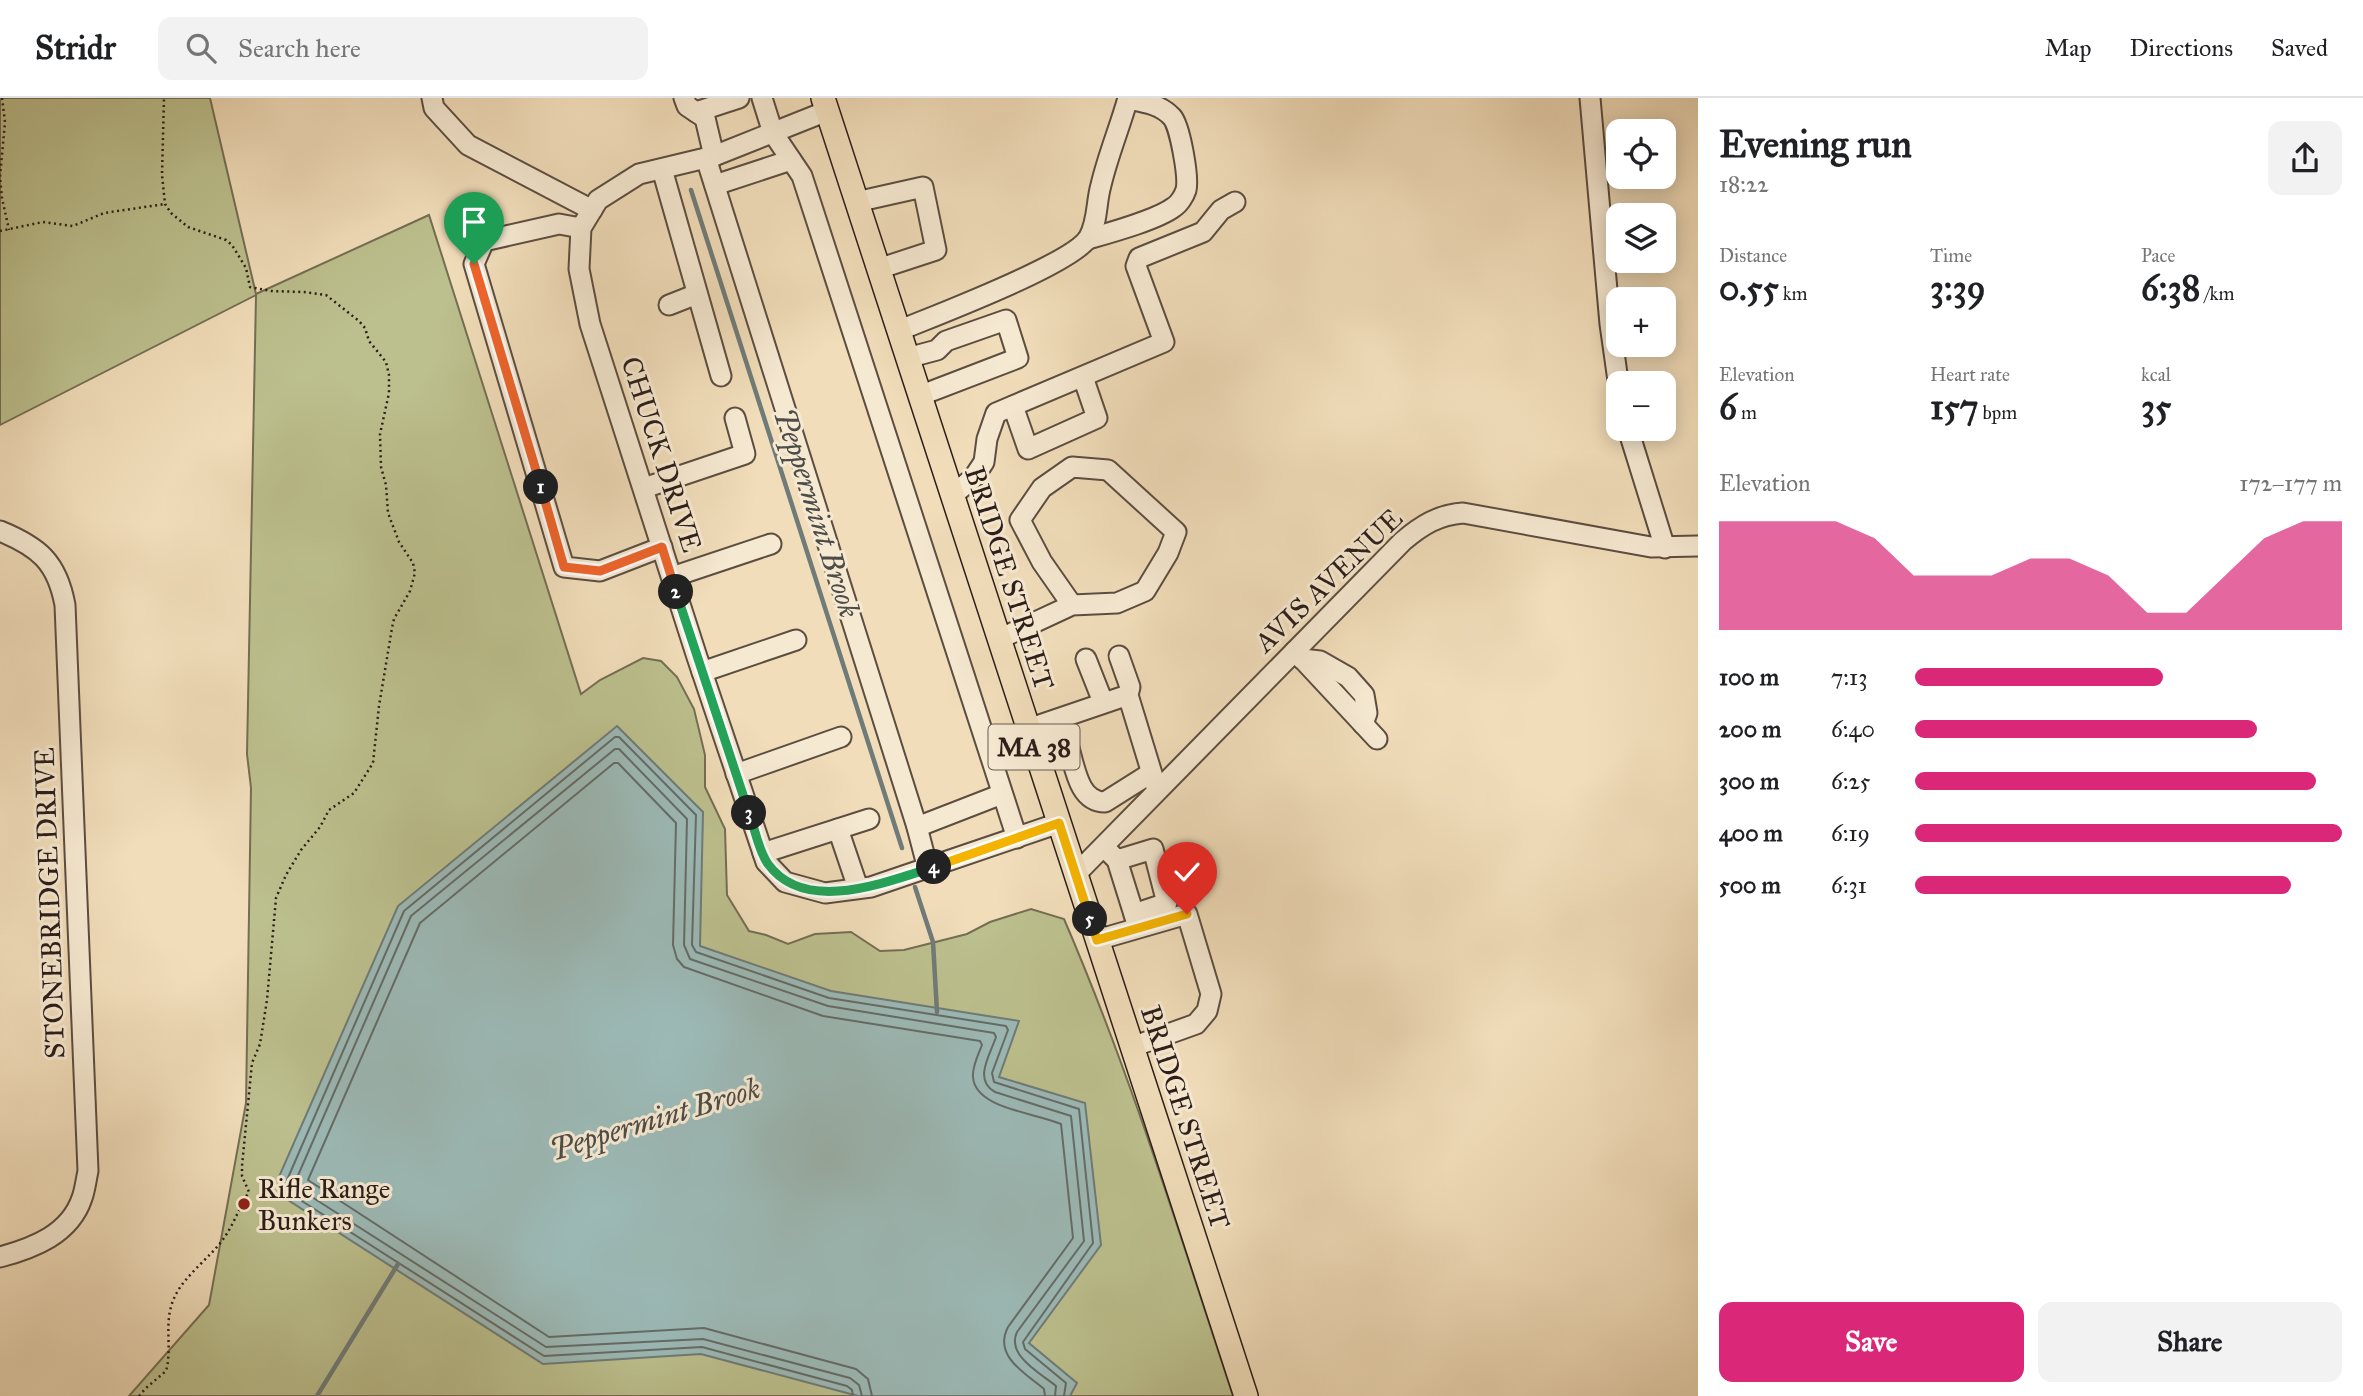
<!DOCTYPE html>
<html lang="en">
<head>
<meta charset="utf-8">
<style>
	:root { --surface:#fff; --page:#f2f2f2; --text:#202124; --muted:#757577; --line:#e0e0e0; --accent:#db2777 }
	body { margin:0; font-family:"IM FELL Great Primer",serif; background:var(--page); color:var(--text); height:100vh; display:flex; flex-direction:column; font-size:26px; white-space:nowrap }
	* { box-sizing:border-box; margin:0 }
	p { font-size:23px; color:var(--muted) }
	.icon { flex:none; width:38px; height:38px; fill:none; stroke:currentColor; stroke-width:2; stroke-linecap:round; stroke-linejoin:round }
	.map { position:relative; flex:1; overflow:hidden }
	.side { display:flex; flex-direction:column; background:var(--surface); width:665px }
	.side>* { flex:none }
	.tools { position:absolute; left:1606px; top:21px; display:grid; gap:14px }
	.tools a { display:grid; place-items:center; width:70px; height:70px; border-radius:14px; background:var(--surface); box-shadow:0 4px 18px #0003; font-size:35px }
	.pin { position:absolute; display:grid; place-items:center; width:60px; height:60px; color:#fff; margin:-72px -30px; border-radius:50% 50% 50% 0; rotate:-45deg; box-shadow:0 0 7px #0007 }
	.pin .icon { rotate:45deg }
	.km { position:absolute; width:35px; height:35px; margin:-18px; border-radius:50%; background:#222; color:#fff; font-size:19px; line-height:35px; text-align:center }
	.round { display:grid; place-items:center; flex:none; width:74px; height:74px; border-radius:14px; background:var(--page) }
	.head { display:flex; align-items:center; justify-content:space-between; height:119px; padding:0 21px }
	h1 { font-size:38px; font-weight:700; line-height:52px }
	.stats { display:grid; grid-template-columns:repeat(3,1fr); gap:10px; height:119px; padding:7px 21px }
	.stats div { display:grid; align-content:center }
	.stats b { font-size:35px; font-weight:700 }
	.stats small { font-size:19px; font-weight:400 }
	.stats p { font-size:19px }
	.chart { height:196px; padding:14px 21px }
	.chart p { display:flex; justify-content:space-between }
	.chart svg { width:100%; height:126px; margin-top:7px; fill:var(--accent); opacity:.7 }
	.cta { display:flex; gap:14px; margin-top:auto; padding:14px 21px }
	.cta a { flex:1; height:80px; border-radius:14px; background:var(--accent); color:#fff; font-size:28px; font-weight:700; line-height:80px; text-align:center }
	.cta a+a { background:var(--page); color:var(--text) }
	ul { padding:0 21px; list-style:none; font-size:23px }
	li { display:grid; grid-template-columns:112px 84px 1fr; align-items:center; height:52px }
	li i { height:18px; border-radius:9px; background:var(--accent) }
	header { display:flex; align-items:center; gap:42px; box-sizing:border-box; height:98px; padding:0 35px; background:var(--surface); border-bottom:2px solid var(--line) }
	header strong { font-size:33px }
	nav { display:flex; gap:38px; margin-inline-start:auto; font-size:24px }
	.search { width:490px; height:63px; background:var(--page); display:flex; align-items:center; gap:18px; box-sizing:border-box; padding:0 24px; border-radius:14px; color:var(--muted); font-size:26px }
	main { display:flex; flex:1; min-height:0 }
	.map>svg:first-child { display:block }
	.green { fill:#bcc08e; stroke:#746e54; stroke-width:2 }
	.water { fill:#9cbab7; stroke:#6f7b78; stroke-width:2 }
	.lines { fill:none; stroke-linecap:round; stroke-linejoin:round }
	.shore { stroke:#646c68; stroke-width:2 }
	.stream { stroke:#6f7b78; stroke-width:4.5 }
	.minor-casing { stroke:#5c4d41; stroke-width:23 }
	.major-casing { stroke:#2b1d19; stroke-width:26 }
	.path { stroke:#2b1d19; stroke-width:2.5; stroke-dasharray:2 3.5; stroke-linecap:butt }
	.minor { stroke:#f6e9d2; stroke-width:19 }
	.major { stroke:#f1ddba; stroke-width:23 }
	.split-1-casing { stroke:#fff; stroke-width:14 }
	.split-2-casing { stroke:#fff; stroke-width:14 }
	.split-3-casing { stroke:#fff; stroke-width:14 }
	.split-4-casing { stroke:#fff; stroke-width:14 }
	.split-5-casing { stroke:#fff; stroke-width:14 }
	.split-6-casing { stroke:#fff; stroke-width:14 }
	.split-1 { stroke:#f0652b; stroke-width:9 }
	.split-2 { stroke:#f0652b; stroke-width:9 }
	.split-3 { stroke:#22a559; stroke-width:9 }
	.split-4 { stroke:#22a559; stroke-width:9 }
	.split-5 { stroke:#f5b400; stroke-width:9 }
	.split-6 { stroke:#f5b400; stroke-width:9 }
	.poi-dot { fill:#8f2418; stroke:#f6e9d2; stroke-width:2.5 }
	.labels { text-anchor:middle; stroke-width:6; stroke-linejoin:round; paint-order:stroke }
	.shield { fill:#f6e9d2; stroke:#685a50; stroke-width:2 }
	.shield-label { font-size:26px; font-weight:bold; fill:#2b1d19 }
	.street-label { font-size:28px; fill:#2b1d19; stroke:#f6e9d2 }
	.poi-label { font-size:28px; fill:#2b1d19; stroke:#f6e9d2; text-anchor:start }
	.water-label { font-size:30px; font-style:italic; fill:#4d4c48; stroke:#f6e9d2 }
</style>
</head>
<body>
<header>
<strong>Stridr</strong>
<div class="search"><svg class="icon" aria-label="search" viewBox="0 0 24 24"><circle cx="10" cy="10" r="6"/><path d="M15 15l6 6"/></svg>Search here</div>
<nav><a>Map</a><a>Directions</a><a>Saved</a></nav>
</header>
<main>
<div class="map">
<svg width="1698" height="1298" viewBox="0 0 1698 1298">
	<rect width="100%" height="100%" fill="#f1ddba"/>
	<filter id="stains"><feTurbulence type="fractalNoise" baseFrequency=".00286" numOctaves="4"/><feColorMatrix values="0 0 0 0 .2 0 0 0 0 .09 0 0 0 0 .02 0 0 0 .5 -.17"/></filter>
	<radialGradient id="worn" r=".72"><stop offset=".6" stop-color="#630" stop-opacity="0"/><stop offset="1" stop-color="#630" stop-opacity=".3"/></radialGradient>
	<!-- green -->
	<path class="green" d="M0,0H210L256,196L429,117L581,596L600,582L643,560L661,563L677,579L694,611L705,657V689L725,731L727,797L749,833L766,837L788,846L815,836L851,834L880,853L904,852L967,836L990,824L1031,811L1064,821C1131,976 1180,1138 1233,1298H129L209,1207L246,1005L251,690L247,656L256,197L0,327Z"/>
	<!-- water -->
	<path class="water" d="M617,628L703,714L700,848L831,893L1019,923L999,979L1085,1005L1101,1147L1029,1245L1077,1285L1070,1298H858L701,1256L543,1266L288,1102L278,1081L398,808Z"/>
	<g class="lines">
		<!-- shore -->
		<g class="shore">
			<path d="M853,1298L852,1292L847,1288L702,1249L544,1258L294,1098L287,1082L404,813L615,639H619L696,717L692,847L696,854L829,900L1006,928L1008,932L992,975L994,984L1079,1011L1093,1145L1023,1244L1025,1251L1066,1285L1064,1298"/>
			<path d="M862,1298L859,1287L850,1280L703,1241L546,1249L301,1092L296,1082L411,818L615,651H619L687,721L684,847L690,861L828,908L994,935L996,939C990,957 973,982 995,994L1071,1018L1084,1143L1017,1234C1006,1257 1040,1275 1056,1288L1055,1298"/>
			<path d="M872,1298L868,1281L856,1271L704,1230L549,1239L308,1082L420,825L614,665H618L676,725L673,847L677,861L684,869L823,918L980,943L982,947C978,957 972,969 973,979C975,1011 1037,1015 1061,1026L1073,1140L1008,1229C993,1258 1025,1275 1044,1291L1045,1298"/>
		</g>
		<!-- stream -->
		<g class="stream">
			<path d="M691,92L902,750"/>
			<path d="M915,789L933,844L937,914"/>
			<path d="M317,1298L398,1166"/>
		</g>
		<defs>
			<g id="minor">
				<path d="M432,0L434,10L468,47L592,112"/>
				<path d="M684,0L687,8L705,20L714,58"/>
				<path d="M762,0L773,35L802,78L1017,740"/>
				<path d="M1590,0L1610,226L1619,290"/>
				<path d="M827,13L714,58L639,76L598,102L581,130L579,171L590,226L697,559L766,764L785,784L825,795L871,789L1059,725"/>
				<path d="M696,14L739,0"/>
				<path d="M706,60L917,729L928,771"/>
				<path d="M662,71L721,278"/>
				<path d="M715,87L791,62"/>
				<path d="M856,104L923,89L936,152L878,171"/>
				<path d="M581,130L559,126L484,143L474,166L564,469L600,473L662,449"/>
				<path d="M1088,141C1109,135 1157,122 1174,109C1179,106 1184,98 1186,92C1189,79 1180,28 1172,19C1160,6 1143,4 1128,1"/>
				<path d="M669,207L697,196"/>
				<path d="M898,233C934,218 1073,166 1089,139C1098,123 1096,104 1101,87C1108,57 1120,29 1128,0"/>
				<path d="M907,260L937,252L946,243L1006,222L1018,260L919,298"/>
				<path d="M1013,308L1028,351L1097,320L1083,279"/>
				<path d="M1628,331L1665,450"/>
				<path d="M644,390L745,356L735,320"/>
				<path d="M952,398L974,379L984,364L987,341L996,315L1164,244L1136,168L1139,160L1203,134L1221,112L1235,104"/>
				<path d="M0,433C39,449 57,464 65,507L88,1073C86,1082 85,1092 82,1100C70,1136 34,1150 0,1159"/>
				<path d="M672,479L771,446"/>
				<path d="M999,541L1072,507L1117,505L1145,493L1168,455L1176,434L1108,372L1072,369L1042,390L1020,422L1042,464L1072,507"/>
				<path d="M1295,553L1377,641"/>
				<path d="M1119,558L1130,589L1128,597"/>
				<path d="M1086,561L1103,604"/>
				<path d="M1302,561L1320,563L1348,579L1364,597L1367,615L1363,626"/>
				<path d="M702,574L796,542"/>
				<path d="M1028,631L1128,597L1157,692"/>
				<path d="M1068,647C1075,668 1078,704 1105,704L1151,675"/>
				<path d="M736,676L841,639"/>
				<path d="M917,729L1002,696"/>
				<path d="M838,731L858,790"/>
				<path d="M1109,754L1117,762L1137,826"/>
				<path d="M763,755L869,721"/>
				<path d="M1117,762L1153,751L1167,805L1134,816"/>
				<path d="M1076,776L1403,443C1422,427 1438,417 1463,415L1651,449L1698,448"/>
				<path d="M1097,842L1187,816L1211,896L1207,913L1196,926L1132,949"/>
			</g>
			<path id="major" d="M823,0L1246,1298"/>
		</defs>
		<!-- minor casing -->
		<use href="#minor" class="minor-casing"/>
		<!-- major casing -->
		<use href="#major" class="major-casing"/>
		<!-- path -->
		<g class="path">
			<path d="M2,0L5,24L0,79L2,100L9,132"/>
			<path d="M0,133L43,124L73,128L104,115L165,106"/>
			<path d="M139,1298L146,1290L166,1273C172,1252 165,1230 171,1209C178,1180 211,1161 226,1137C235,1123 240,1108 249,1094L242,1078V1068L252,965L260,946L267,902L276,800L286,777L301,752L320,729L329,712L354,695L373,665L379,608L392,530L394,521L410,493L415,475L413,465L399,444L388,415L386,387L381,369L380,336L389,295V277L386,264L369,243L365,230L359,223L326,197L304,194L271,193L250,189L246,170L232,147L226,142L188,129L171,115L165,106L162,77L164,0"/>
		</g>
		<!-- minor -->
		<use href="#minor" class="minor"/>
		<!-- major -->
		<use href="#major" class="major"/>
	</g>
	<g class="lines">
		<defs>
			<path id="split-1" d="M474,166L541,389"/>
			<path id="split-2" d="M541,389L564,469L600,473L662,449L676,494"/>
			<path id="split-3" d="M676,494L749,715"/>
			<path id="split-4" d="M749,715C755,730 758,752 768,766C805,817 886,784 934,769"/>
			<path id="split-5" d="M934,769L1059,725L1090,821"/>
			<path id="split-6" d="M1090,821L1097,842L1187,816"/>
		</defs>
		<!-- split-1 casing -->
		<use href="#split-1" class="split-1-casing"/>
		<!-- split-2 casing -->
		<use href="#split-2" class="split-2-casing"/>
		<!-- split-3 casing -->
		<use href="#split-3" class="split-3-casing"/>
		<!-- split-4 casing -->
		<use href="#split-4" class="split-4-casing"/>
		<!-- split-5 casing -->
		<use href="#split-5" class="split-5-casing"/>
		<!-- split-6 casing -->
		<use href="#split-6" class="split-6-casing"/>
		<!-- split-1 -->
		<use href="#split-1" class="split-1"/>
		<!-- split-2 -->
		<use href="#split-2" class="split-2"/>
		<!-- split-3 -->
		<use href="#split-3" class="split-3"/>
		<!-- split-4 -->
		<use href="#split-4" class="split-4"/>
		<!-- split-5 -->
		<use href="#split-5" class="split-5"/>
		<!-- split-6 -->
		<use href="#split-6" class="split-6"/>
	</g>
	<!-- markers -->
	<circle class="poi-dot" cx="244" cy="1106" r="7"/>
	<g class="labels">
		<!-- shield labels -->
		<rect class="shield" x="988.5" y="626.5" width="91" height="45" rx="5"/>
		<g class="shield-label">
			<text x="1034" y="658">MA 38</text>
		</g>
		<!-- street labels -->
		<g class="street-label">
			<text transform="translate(662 356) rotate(72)" y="10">CHUCK DRIVE</text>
			<text transform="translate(1010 480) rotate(72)" y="10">BRIDGE STREET</text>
			<text transform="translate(1328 482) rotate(-44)" y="10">AVIS AVENUE</text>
			<text transform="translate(49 805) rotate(-92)" y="10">STONEBRIDGE DRIVE</text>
			<text transform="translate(1186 1019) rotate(72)" y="10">BRIDGE STREET</text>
		</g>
		<!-- poi labels -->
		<g class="poi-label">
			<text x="258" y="1100">Rifle Range<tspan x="258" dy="32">Bunkers</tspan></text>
		</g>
		<!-- water labels -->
		<g class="water-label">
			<text transform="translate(817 415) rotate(72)" y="10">Peppermint Brook</text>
			<text transform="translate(655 1021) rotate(-17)" y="10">Peppermint Brook</text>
		</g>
	</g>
	<rect width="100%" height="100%" filter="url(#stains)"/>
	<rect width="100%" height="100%" fill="url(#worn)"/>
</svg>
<div class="tools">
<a><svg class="icon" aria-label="locate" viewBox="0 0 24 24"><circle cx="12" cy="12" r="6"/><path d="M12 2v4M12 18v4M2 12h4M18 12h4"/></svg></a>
<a><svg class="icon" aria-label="layers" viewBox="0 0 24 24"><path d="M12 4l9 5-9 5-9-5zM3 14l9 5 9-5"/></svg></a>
<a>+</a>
<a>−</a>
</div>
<div class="pin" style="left:474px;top:166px;background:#1e9e55"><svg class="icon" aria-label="arrive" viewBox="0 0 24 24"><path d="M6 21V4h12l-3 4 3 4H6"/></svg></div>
<div class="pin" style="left:1187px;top:816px;background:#d93025"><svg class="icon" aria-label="check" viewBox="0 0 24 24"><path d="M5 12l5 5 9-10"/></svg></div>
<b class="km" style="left:541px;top:389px">1</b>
<b class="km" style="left:676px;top:494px">2</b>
<b class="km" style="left:749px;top:715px">3</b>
<b class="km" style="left:934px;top:769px">4</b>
<b class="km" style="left:1090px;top:821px">5</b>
</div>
<section class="side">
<div class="head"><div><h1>Evening run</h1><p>18:22</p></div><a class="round"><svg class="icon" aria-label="share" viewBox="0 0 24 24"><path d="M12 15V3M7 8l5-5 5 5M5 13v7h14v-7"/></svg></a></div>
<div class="stats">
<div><p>Distance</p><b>0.55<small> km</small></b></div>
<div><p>Time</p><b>3:39</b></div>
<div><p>Pace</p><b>6:38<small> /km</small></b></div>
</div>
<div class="stats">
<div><p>Elevation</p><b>6<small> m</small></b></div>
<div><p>Heart rate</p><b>157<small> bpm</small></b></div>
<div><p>kcal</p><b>35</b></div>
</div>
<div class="chart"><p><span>Elevation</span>172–177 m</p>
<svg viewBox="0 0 160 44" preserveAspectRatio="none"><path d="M0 44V6L10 6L20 6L30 6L40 12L50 25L60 25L70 25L80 19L90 19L100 25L110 38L120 38L130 25L140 12L150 6L160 6V44z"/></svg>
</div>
<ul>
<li><b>100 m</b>7:13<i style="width:58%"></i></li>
<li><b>200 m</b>6:40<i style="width:80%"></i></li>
<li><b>300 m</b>6:25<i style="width:94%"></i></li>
<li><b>400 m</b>6:19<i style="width:100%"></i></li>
<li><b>500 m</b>6:31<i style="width:88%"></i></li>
</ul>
<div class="cta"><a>Save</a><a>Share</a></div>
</section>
</main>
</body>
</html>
